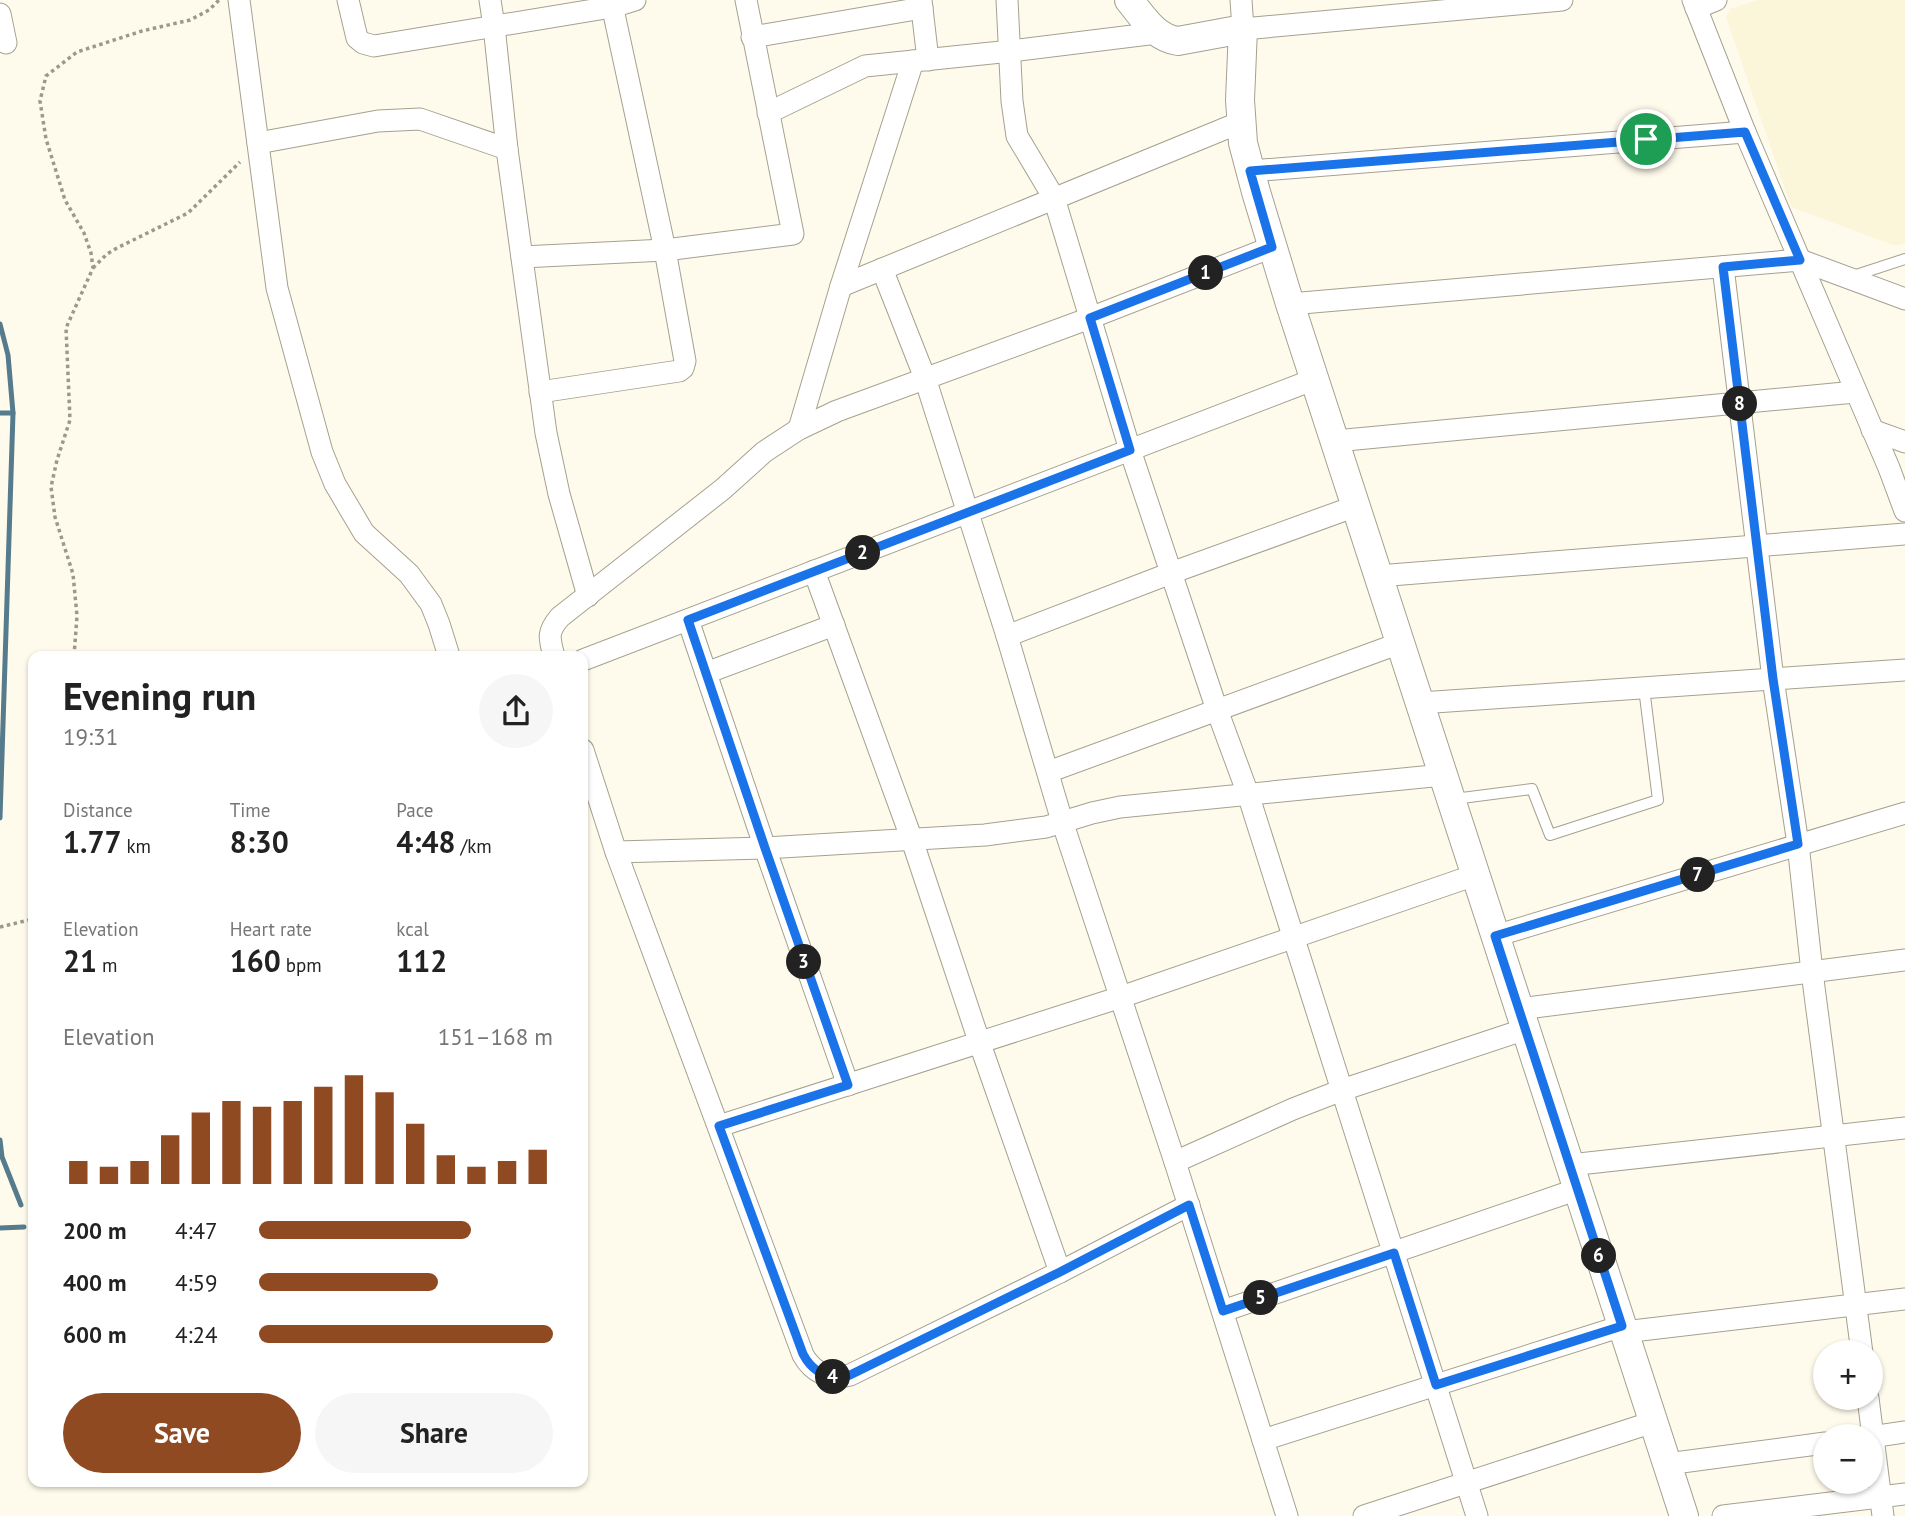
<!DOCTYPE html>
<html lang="en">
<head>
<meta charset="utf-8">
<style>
	:root { --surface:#fff; --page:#f6f6f6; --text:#222; --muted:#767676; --accent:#904a21 }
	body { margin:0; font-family:"PT Sans",sans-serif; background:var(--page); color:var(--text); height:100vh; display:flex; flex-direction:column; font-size:26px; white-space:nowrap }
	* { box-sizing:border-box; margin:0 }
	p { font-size:23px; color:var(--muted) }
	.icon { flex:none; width:38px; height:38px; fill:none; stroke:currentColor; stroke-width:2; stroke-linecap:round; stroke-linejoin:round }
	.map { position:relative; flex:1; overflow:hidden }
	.drawer { position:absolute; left:28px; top:651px; width:560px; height:836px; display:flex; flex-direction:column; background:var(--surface); border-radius:14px; box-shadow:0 2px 5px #0004 }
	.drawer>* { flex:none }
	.buttons { position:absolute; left:1813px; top:1340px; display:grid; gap:14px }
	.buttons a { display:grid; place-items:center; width:70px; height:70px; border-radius:50%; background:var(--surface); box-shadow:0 2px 5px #0004; font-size:35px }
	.pin { position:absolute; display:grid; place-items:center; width:60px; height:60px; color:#fff; margin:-30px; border:4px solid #fff; border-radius:50%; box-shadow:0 2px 7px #0007 }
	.km { position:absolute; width:35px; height:35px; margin:-18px; border-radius:50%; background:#222; color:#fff; font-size:19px; line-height:35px; text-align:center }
	.round { display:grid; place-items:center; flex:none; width:74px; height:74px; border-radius:37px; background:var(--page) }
	.headline { display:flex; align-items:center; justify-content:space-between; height:119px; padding:0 35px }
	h1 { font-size:38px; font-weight:800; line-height:52px }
	.figures { display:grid; grid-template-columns:repeat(3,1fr); gap:10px; height:119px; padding:7px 35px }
	.figures div { display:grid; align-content:center }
	.figures b { font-size:30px; font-weight:800 }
	.figures small { font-size:19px; font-weight:400 }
	.figures p { font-size:19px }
	.chart { height:196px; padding:14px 35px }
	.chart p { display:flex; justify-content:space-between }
	.chart svg { width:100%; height:126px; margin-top:7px; stroke:var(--accent); stroke-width:6 }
	.action { display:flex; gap:14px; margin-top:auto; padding:14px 35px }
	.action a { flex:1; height:80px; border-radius:42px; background:var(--accent); color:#fff; font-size:28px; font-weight:800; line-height:80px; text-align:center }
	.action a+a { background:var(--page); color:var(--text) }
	ul { padding:0 35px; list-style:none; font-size:23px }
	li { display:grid; grid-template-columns:112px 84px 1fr; align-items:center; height:52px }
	li i { height:18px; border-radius:9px; background:var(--accent) }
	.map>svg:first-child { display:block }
	.built { fill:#fbf5da }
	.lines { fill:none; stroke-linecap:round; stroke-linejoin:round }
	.stream { stroke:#557b8c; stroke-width:5 }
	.service-casing { stroke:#a5a18f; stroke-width:12 }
	.minor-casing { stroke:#a5a18f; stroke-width:23 }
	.tertiary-casing { stroke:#a5a18f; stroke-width:30 }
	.path { stroke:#9b988d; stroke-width:3.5; stroke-dasharray:3.5 3.5; stroke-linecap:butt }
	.service { stroke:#fff; stroke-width:10 }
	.minor { stroke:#fff; stroke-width:21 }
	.tertiary { stroke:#fff; stroke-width:28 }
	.route-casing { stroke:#fff; stroke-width:14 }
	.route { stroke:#1a73e8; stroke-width:9 }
</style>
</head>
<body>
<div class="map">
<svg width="1905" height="1516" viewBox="0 0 1905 1516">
	<rect width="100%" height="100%" fill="#fffbec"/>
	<!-- built -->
	<path class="built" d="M1757,0H1905V243L1896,246L1791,207L1726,17L1730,9Z"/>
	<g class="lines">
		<!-- stream -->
		<g class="stream">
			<path d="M0,324L8,355L13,413L0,818"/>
			<path d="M0,413H13"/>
			<path d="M0,1140L2,1157L21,1205"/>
			<path d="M0,1228L24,1227"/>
		</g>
		<defs>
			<g id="service">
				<path d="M1850,277L1905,259"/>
				<path d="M1454,799L1532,789L1550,835L1658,800L1644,688"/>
			</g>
			<g id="minor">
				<path d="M239,0L277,288L322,452L335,484L364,533L409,574L431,604L439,624L449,656"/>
				<path d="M348,0L357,38L363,43L374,46L612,7L635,0"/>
				<path d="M490,0L494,26L507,149L546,433L559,494L588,596"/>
				<path d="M921,0L928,60"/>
				<path d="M1007,0L1012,101L1017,136L1054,198L1130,450L1217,710L1248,794L1477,1516"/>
				<path d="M1241,0L1243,29L1562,0"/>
				<path d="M1693,0L1745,132L1889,468L1905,511"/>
				<path d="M1696,8L1716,0"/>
				<path d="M0,14L6,43"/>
				<path d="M752,37L922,8"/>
				<path d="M768,113L865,66L1011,51L1157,33"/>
				<path d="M258,143L378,121L420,119L507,149"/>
				<path d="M1250,171L1745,132"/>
				<path d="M522,257L665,250L793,234L746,0"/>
				<path d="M1723,267L1773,679L1798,844L1812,972L1862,1353"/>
				<path d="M882,269L925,378L1007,636L1062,821L1175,1162L1287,1516"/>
				<path d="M841,286L1241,122"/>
				<path d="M1290,304L1800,260L1905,299"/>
				<path d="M540,392L679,371L683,368L685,361L665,250L611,0"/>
				<path d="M799,429L841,286L913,61"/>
				<path d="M1872,430L1905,442"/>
				<path d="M1335,441L1855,392"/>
				<path d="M814,571L912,840L980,1044L1060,1272"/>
				<path d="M1378,576L1905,534"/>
				<path d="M688,620L765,848L848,1085"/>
				<path d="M1007,636L1171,573L1356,506"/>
				<path d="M554,656C549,638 547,632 560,617L723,489L764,452L799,429L837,411L1090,318L1272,247"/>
				<path d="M583,660L1315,379"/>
				<path d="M706,673L834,625"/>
				<path d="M1420,703L1905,670"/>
				<path d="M583,750L616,852L803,1355C813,1373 829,1380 850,1375L1060,1272L1189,1205"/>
				<path d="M1048,772L1400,643"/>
				<path d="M616,852L765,848L985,835L1046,827L1092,813L1120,807L1443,775"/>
				<path d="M1495,936L1905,813"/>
				<path d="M1519,1009L1905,960"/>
				<path d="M719,1126L1121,997L1475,875"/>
				<path d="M1175,1162L1293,1109L1342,1090L1526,1029"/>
				<path d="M1570,1165L1905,1128"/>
				<path d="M1223,1311L1578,1189"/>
				<path d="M1624,1332L1905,1299"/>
				<path d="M1868,1398L1883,1516"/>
				<path d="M1871,1437L1905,1432"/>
				<path d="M1263,1440L1622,1326"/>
				<path d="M1667,1464L1825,1443"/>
				<path d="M1364,1516L1653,1422"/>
				<path d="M1723,1516L1905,1494"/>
			</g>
			<path id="tertiary" d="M1129,0C1143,17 1155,38 1178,41L1243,29L1240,100L1243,143L1256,192L1290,304L1684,1516"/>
		</defs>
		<!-- service casing -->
		<use href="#service" class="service-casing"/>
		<!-- minor casing -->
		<use href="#minor" class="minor-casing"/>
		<!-- tertiary casing -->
		<use href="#tertiary" class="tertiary-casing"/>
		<!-- path -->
		<g class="path">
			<path d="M93,268L107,254L117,248L188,213L240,162"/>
			<path d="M74,656L77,616L73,574L55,517L51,487L57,460L70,420L66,328L93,268L91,253L84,233L65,200L46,139L40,101L46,76L77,52L142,31L190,20L209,10L219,0"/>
			<path d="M0,927L33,919"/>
		</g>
		<!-- service -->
		<use href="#service" class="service"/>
		<!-- minor -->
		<use href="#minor" class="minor"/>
		<!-- tertiary -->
		<use href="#tertiary" class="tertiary"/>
	</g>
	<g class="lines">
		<defs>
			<path id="route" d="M1745,132L1800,260L1723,267L1773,679L1798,844L1495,936L1622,1326L1436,1385L1394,1253L1223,1311L1189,1205L1060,1272L850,1375C829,1380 813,1373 803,1354L719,1126L848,1085L765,848L688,620L1130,450L1090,318L1272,247L1250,171Z"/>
		</defs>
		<!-- route casing -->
		<use href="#route" class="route-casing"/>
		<!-- route -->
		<use href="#route" class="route"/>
	</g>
</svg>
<div class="buttons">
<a>+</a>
<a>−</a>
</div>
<div class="pin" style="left:1646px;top:139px;background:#1e9e55"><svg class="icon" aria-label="arrive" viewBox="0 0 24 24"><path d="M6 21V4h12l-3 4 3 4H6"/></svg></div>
<b class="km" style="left:1206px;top:273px">1</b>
<b class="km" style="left:863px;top:553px">2</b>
<b class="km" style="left:804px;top:962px">3</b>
<b class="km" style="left:833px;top:1377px">4</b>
<b class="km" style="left:1261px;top:1298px">5</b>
<b class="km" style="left:1599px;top:1256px">6</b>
<b class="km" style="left:1698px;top:875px">7</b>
<b class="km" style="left:1740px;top:404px">8</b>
<section class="drawer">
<div class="headline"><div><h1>Evening run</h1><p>19:31</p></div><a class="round"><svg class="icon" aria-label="share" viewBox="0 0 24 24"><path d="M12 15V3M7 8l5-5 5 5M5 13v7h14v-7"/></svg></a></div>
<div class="figures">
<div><p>Distance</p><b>1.77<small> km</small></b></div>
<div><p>Time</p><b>8:30</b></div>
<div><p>Pace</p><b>4:48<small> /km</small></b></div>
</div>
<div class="figures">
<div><p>Elevation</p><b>21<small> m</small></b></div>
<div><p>Heart rate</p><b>160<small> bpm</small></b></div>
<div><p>kcal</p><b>112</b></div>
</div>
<div class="chart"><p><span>Elevation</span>151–168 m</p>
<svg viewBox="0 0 160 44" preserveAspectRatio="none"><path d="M5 44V36M15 44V38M25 44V36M35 44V27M45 44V19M55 44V15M65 44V17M75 44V15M85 44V10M95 44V6M105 44V12M115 44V23M125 44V34M135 44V38M145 44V36M155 44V32"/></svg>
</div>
<ul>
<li><b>200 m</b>4:47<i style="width:72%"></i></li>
<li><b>400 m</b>4:59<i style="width:61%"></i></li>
<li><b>600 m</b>4:24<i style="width:100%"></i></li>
</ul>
<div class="action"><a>Save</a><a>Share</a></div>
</section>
</div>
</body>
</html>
